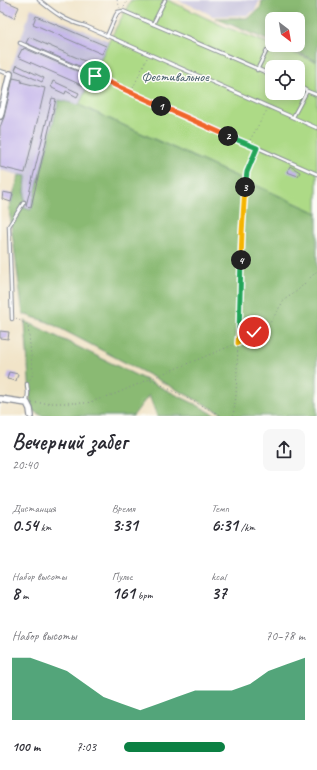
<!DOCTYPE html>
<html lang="ru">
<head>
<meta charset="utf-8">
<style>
	:root { --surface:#fff; --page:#f7f7f7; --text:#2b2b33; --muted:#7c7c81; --accent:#0b8043 }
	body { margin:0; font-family:Caveat,sans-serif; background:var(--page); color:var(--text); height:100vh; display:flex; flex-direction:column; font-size:15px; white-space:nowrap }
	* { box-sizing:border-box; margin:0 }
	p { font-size:13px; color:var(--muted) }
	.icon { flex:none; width:22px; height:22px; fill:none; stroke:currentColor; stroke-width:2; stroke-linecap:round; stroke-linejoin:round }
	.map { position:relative; height:416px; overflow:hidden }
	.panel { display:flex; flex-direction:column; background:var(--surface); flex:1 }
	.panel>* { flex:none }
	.needle { width:26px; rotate:149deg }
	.fabs { position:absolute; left:265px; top:12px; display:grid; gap:8px }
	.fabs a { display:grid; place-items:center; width:40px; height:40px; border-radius:8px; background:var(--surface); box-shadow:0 2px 10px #0003; font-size:20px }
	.pin { position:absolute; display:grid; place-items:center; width:34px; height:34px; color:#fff; margin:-17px; border:2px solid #fff; border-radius:50%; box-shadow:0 1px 4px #0007 }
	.km { position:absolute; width:20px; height:20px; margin:-10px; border-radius:50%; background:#222; color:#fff; font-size:11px; line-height:20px; text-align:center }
	.round { display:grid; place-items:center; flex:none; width:42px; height:42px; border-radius:8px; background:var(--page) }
	.headline { display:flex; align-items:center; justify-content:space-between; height:68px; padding:0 12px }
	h1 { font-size:22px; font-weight:800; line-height:30px }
	.figures { display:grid; grid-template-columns:repeat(3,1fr); gap:6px; height:68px; padding:4px 12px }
	.figures div { display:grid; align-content:center }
	.figures b { font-size:17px; font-weight:800 }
	.figures small { font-size:11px; font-weight:400 }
	.figures p { font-size:11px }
	.chart { height:112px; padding:8px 12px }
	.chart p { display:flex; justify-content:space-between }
	.chart svg { width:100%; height:72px; margin-top:4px; fill:var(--accent); opacity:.7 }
	ul { padding:0 12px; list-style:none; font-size:13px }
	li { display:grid; grid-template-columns:64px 48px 1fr; align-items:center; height:30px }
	li i { height:10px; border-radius:5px; background:var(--accent) }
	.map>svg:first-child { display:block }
	.industrial { fill:#c4c0db }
	.green { fill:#adda86; stroke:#648472; fill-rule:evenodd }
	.forest { fill:#8aba73; stroke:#527468 }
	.building { fill:#c4b6ea }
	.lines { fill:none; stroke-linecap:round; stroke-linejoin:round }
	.lane-casing { stroke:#868a93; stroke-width:4.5 }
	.street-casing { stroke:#868a93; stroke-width:8 }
	.path { stroke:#868a93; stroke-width:1; stroke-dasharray:1 3; stroke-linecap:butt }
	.lane { stroke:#fff; stroke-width:2.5 }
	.street { stroke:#fff; stroke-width:5.5 }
	.split-1-casing { stroke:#fff; stroke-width:8 }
	.split-2-casing { stroke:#fff; stroke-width:8 }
	.split-3-casing { stroke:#fff; stroke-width:8 }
	.split-4-casing { stroke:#fff; stroke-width:8 }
	.split-5-casing { stroke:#fff; stroke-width:8 }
	.split-6-casing { stroke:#fff; stroke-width:8 }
	.split-1 { stroke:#f0652b; stroke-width:5 }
	.split-2 { stroke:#f0652b; stroke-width:5 }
	.split-3 { stroke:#22a559; stroke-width:5 }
	.split-4 { stroke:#f5b400; stroke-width:5 }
	.split-5 { stroke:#22a559; stroke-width:5 }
	.split-6 { stroke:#f5b400; stroke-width:5 }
	.labels { text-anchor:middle; stroke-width:3; stroke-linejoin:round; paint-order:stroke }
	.park-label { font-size:14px; fill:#405a68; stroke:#fdfcf7 }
</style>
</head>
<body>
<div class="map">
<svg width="317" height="416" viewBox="0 0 317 416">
	<rect width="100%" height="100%" fill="#fdfcf7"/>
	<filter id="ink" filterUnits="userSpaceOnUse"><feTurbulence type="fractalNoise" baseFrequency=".025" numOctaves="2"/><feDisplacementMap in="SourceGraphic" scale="8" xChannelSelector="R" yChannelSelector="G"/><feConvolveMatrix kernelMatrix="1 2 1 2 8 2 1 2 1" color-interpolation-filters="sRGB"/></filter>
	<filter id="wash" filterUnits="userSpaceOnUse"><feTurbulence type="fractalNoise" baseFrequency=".012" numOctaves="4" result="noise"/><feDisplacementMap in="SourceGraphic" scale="16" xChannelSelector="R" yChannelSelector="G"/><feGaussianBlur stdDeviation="0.9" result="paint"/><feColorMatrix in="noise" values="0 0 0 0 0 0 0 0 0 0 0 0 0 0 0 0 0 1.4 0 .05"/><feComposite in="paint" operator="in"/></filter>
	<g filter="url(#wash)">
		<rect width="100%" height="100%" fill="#f1e4c8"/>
		<!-- industrial -->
		<g class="industrial">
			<path d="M178,0H260L255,10L248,15L213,16L198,8Z"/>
			<path d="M31,8L109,41L79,105L59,101L31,210L24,208L26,177L0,170V109L2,97Z"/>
		</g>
		<!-- green -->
		<path class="green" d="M131,0H168L223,26L317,62V213L79,105L109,41ZM272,67H298V93H272Z"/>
		<!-- forest -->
		<g class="forest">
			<path d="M262,0H317V61L279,45H298V19H272V42L215,18H249L261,7Z"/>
			<path d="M59,100L79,105L317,213V416H227L48,322L23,314L9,209L19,175L26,176L24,208L31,210Z"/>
			<path d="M25,321L197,405L217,416H157L149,395L133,416H43L31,410Z"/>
		</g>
		<g id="blocks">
			<!-- building -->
			<g class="building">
				<path d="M0,0H3L19,7L14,18L0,11Z"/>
				<path d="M36,16L106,46L102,54L33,24Z"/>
				<path d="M29,37L96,66L93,72L26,43Z"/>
				<path d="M24,48L91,77L86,87L18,57L22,49L23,50Z"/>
				<path d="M17,65L44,78L42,82L15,70Z"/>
				<path d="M13,78L22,80L21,82L45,88L25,173L0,167V127L4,117Z"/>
				<path d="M53,81L79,93L77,97L66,91L65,94L52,88V87L51,86Z"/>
				<path d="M52,98L56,99L31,207L26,206Z"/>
				<path d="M290,166L300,172L298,176L287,172Z"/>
				<path d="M3,192L13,194L11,202L2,199Z"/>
				<path d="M0,331L9,332L8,339L0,338Z"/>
				<path d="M9,372L18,374L16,381L7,379Z"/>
			</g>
		</g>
	</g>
	<g filter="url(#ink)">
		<use href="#blocks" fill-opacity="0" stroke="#868a93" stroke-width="1"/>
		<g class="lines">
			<defs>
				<g id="lane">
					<path d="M39,0C55,13 65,21 85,26L317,128"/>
					<path d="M153,24L165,0"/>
					<path d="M107,36L116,15L118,12L123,11L272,75"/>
					<path d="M20,43L317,174"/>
					<path d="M257,70L267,50"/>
					<path d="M0,71L10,74"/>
					<path d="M298,85L307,91L317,95"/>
					<path d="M293,117L307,91"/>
					<path d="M12,319L9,226L24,202"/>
					<path d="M27,402L28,393L27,384"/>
				</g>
				<g id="street">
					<path d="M0,116L10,74"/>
					<path d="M0,399L27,403L30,409L31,416"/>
				</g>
			</defs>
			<!-- lane casing -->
			<use href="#lane" class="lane-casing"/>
			<!-- street casing -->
			<use href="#street" class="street-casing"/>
			<!-- path -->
			<g class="path">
				<path d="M117,0L120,8"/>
				<path d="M124,7L128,0"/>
				<path d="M133,88L147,58"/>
				<path d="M250,140L267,110"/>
				<path d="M16,318L28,326L33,374L29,381"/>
				<path d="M150,379L238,343C239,324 241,304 241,285C242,244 237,190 255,152"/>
				<path d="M32,403H87L115,394L150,379L222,416"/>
				<path d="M233,416L236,396L238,343L270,323L284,300L297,291L317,271"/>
			</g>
			<!-- lane -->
			<use href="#lane" class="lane"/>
			<!-- street -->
			<use href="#street" class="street"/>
		</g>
	</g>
	<g class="lines" filter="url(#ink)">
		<defs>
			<path id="split-1" d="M95,76L161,106"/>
			<path id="split-2" d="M161,106L228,136"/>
			<path id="split-3" d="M228,136L257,148L247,172L245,187"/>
			<path id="split-4" d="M241,260L242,233L245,187"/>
			<path id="split-5" d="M239,333L241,260"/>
			<path id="split-6" d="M239,333L238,343L254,332"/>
		</defs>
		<!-- split-1 casing -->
		<use href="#split-1" class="split-1-casing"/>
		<!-- split-2 casing -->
		<use href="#split-2" class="split-2-casing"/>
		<!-- split-3 casing -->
		<use href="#split-3" class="split-3-casing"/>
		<!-- split-4 casing -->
		<use href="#split-4" class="split-4-casing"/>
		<!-- split-5 casing -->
		<use href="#split-5" class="split-5-casing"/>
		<!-- split-6 casing -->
		<use href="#split-6" class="split-6-casing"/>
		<!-- split-1 -->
		<use href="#split-1" class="split-1"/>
		<!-- split-2 -->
		<use href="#split-2" class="split-2"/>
		<!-- split-3 -->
		<use href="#split-3" class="split-3"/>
		<!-- split-4 -->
		<use href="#split-4" class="split-4"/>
		<!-- split-5 -->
		<use href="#split-5" class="split-5"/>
		<!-- split-6 -->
		<use href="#split-6" class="split-6"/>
	</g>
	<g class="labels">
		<!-- park labels -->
		<g class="park-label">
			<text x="175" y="81">Фестивальное</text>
		</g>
	</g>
</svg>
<div class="fabs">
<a><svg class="needle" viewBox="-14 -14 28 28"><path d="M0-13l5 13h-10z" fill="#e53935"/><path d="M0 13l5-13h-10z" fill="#7c7c81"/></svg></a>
<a><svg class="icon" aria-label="locate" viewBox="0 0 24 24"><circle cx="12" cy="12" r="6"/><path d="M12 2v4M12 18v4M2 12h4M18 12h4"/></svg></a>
</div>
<div class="pin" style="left:95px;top:76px;background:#1e9e55"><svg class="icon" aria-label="arrive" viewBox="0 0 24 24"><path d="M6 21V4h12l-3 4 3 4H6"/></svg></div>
<div class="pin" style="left:254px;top:332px;background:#d93025"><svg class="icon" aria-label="check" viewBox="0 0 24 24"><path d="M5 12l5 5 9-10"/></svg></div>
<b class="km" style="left:161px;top:106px">1</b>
<b class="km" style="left:228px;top:136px">2</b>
<b class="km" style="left:245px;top:187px">3</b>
<b class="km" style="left:241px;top:260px">4</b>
</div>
<section class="panel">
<div class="headline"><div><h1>Вечерний забег</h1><p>20:40</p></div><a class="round"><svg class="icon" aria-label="share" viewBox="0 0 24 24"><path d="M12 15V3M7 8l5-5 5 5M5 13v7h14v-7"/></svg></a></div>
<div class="figures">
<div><p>Дистанция</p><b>0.54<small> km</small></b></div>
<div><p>Время</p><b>3:31</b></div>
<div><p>Темп</p><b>6:31<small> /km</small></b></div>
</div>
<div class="figures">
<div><p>Набор высоты</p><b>8<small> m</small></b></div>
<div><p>Пульс</p><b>161<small> bpm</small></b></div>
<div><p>kcal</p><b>37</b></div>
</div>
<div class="chart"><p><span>Набор высоты</span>70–78 m</p>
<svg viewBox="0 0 160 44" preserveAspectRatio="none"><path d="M0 44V6L10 6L20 10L30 14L40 22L50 30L60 34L70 38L80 34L90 30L100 26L110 26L120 26L130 22L140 14L150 10L160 6V44z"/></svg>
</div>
<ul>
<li><b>100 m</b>7:03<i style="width:56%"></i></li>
</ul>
</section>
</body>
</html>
